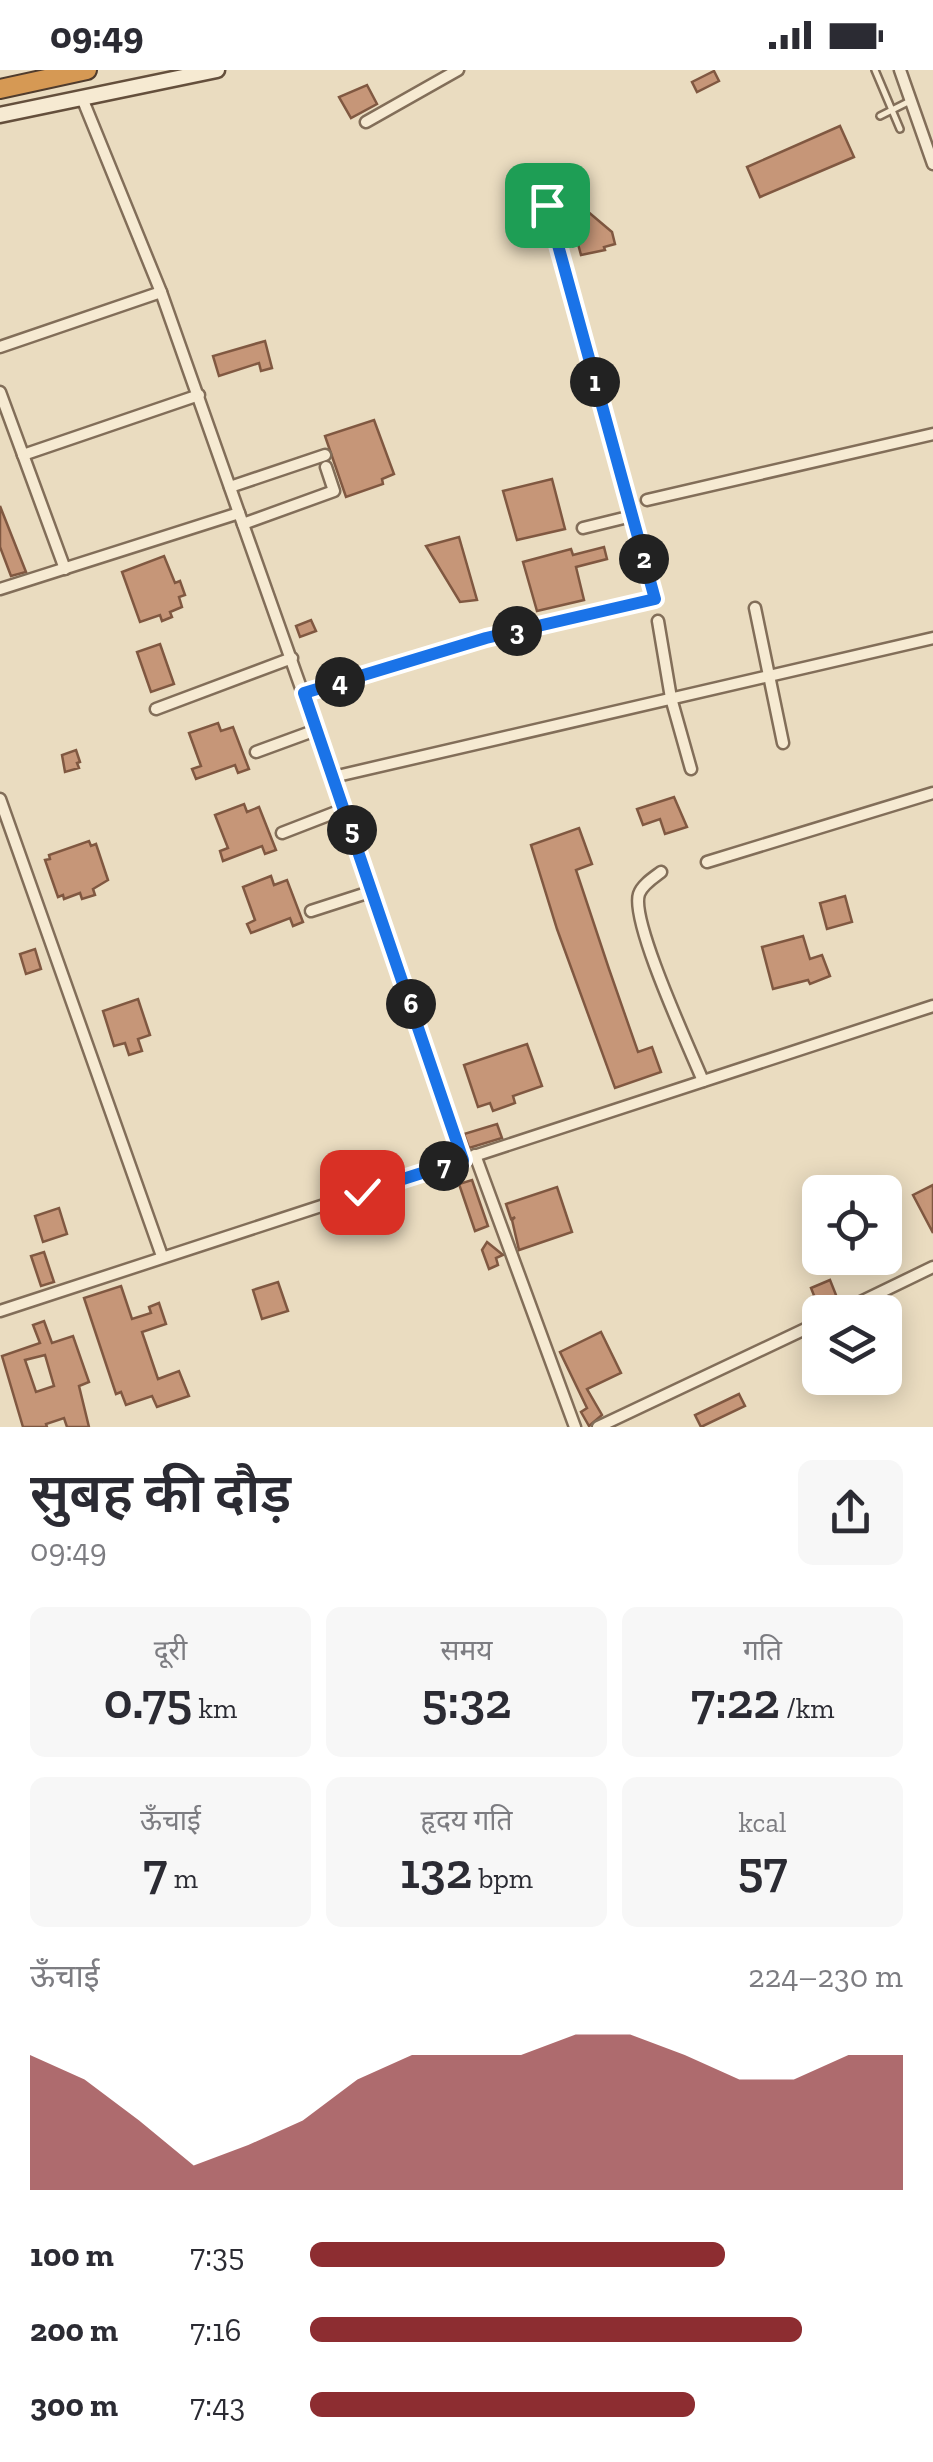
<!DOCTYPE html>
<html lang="hi">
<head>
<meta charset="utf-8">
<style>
	:root { --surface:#fff; --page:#f7f7f7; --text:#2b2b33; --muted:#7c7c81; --accent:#8d2d31 }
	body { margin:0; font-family:"Zilla Slab","Noto Sans Devanagari",serif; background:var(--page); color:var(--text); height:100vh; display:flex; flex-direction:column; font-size:38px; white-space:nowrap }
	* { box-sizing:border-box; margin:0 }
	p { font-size:32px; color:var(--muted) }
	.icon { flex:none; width:55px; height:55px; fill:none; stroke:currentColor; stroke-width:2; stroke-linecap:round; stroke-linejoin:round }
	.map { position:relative; height:1357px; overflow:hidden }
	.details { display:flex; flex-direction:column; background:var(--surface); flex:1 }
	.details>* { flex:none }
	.tools { position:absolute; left:802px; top:1105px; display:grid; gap:20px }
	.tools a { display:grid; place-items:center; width:100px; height:100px; border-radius:15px; background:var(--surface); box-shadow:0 5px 25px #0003; font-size:50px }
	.pin { position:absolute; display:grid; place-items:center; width:85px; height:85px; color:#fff; margin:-42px; border-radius:20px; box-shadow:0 5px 15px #0006 }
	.km { position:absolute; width:50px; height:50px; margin:-25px; border-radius:50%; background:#222; color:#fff; font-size:28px; line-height:50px; text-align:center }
	.round { display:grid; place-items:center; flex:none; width:105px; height:105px; border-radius:15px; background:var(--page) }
	.head { display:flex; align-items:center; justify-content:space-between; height:170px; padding:0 30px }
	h1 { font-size:55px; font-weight:600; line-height:75px }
	.figures { display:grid; grid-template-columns:repeat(3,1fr); gap:15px; height:170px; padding:10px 30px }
	.figures div { display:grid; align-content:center; border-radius:15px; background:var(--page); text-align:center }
	.figures b { font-size:50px; font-weight:600 }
	.figures small { font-size:28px; font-weight:400 }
	.figures p { font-size:28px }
	.chart { height:280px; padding:20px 30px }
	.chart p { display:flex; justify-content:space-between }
	.chart svg { width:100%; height:180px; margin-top:10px; fill:var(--accent); opacity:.7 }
	ul { padding:0 30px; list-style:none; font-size:32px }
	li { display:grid; grid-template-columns:160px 120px 1fr; align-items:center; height:75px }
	li i { height:25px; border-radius:12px; background:var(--accent) }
	.status { display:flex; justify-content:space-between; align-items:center; height:70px; padding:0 50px; background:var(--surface); direction:ltr }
	.status svg { height:28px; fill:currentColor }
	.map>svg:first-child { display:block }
	.building { fill:#c69678; stroke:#805841; stroke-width:2.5; fill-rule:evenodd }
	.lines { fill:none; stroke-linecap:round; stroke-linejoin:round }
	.lane-casing { stroke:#826e59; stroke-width:10 }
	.street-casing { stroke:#826e59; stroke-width:15 }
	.secondary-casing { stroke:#644f3c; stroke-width:19 }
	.highway-casing { stroke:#503c2d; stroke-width:22 }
	.lane { stroke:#f6ead2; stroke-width:5 }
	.street { stroke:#f6ead2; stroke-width:10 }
	.secondary { stroke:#f6ead2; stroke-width:14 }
	.highway { stroke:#d69954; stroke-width:18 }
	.route-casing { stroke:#fff; stroke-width:20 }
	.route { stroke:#1a73e8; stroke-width:12 }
</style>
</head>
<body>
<div class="status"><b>09:49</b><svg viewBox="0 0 49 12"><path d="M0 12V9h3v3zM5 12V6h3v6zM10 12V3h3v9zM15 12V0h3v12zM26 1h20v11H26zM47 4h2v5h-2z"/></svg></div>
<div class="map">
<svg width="933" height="1357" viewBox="0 0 933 1357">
	<rect width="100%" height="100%" fill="#eadcc0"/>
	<!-- building -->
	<g class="building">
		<path d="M714,1L719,11L697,22L692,12Z"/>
		<path d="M367,15L377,34L351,48L339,27Z"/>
		<path d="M840,56L854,87L760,127L747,97Z"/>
		<path d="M576,121L580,135L612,162L615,174L604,177L605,180L581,185L578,174L573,176L564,150L562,130L566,129L564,124Z"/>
		<path d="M265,271L272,298L261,301L259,293L219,306L213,286Z"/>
		<path d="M374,350L394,404L382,409L383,414L346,427L325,366Z"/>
		<path d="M552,409L565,459L517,470L503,421Z"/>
		<path d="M0,436L26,502L11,506L0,477Z"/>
		<path d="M459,467L477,530L460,532L426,476Z"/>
		<path d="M604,477L607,489L576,497L584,530L537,541L523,492L571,479L573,485Z"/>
		<path d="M164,486L175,513L180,511L185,525L179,527L182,537L170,542L172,547L162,551L160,545L140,552L122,502Z"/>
		<path d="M311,550L316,561L300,567L296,556Z"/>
		<path d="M160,574L174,614L151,622L137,582Z"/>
		<path d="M218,653L221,661L233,657L249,699L238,703L235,695L196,709L192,699L201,696L189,663Z"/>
		<path d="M76,680L80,692L77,693L79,698L65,702L62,685Z"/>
		<path d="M674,727L687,757L665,764L660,749L643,755L637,739Z"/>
		<path d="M244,734L247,742L259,737L276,780L265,784L262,776L223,791L220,781L228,778L215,745Z"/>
		<path d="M579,758L592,794L576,800L609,899L638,982L652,977L661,1002L615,1018L557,859L531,775Z"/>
		<path d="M89,771L91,776L96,774L108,810L93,819L95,825L82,829L80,823L64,829L63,825L58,827L45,790L50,789L49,785Z"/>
		<path d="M271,806L274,815L287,810L303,852L293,856L290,848L251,863L247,854L255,850L243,817Z"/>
		<path d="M845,826L852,852L827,859L820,833Z"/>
		<path d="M803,866L810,889L822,885L830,906L810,914L808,910L773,919L762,877Z"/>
		<path d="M35,879L41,899L26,904L20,884Z"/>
		<path d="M138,929L150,965L138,969L142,981L129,985L125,973L114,976L103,941Z"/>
		<path d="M527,974L542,1016L513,1026L515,1033L493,1041L490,1033L478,1037L464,995Z"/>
		<path d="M497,1054L502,1068L469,1078L464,1064Z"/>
		<path d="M472,1110L488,1156L475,1161L459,1114Z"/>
		<path d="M933,1115V1163L913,1125Z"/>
		<path d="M557,1117L572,1162L519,1180L512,1150L515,1147L511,1149L506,1134Z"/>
		<path d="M59,1138L67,1164L43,1172L35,1146Z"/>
		<path d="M487,1172L503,1185L496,1188L498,1195L489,1199L482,1180Z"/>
		<path d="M44,1182L54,1212L41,1216L31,1186Z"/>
		<path d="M830,1210L838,1230L819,1238L811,1218Z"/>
		<path d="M278,1212L288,1241L262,1249L253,1220Z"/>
		<path d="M121,1216L132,1249L151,1243L149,1237L159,1233L166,1254L142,1262L158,1309L179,1301L189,1326L157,1337L152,1326L126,1335L121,1322L116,1324L84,1228Z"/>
		<path d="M44,1251L52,1273L73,1266L89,1312L79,1316L89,1357H67L64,1348L46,1354L47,1357H23L2,1286L40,1273L33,1255ZM45,1285L54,1316L36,1322L25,1290Z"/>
		<path d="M601,1262L621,1303L587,1319L602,1345L589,1356L581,1342L587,1338L560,1282Z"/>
		<path d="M739,1324L745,1336L701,1357L695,1345Z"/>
	</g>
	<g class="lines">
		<defs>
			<g id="lane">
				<path d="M875,0L900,59"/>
				<path d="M880,46L910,31"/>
			</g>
			<g id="street">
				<path d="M900,0L933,94"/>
				<path d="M82,28L161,222L239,443"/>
				<path d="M366,52L458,0"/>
				<path d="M0,277L161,222"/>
				<path d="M0,322L65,499"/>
				<path d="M23,385L199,325"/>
				<path d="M230,417L325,385"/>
				<path d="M647,430L933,364"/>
				<path d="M243,454L334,421L326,397"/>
				<path d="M583,458L632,446"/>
				<path d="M0,519L239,443L373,821L463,1090"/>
				<path d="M755,538L783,673"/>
				<path d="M658,551L671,628L691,699"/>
				<path d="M304,623L486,568L655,529L547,135"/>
				<path d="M156,639L292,588"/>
				<path d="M256,682L316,660"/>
				<path d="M333,707L933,568"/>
				<path d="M0,729L162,1186"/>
				<path d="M282,763L344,739"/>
				<path d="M707,792L933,723"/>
				<path d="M661,802C653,808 642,815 639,824C630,851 690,979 703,1011"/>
				<path d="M311,841L373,821"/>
				<path d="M475,1085L575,1357"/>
				<path d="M0,1241L933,936"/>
				<path d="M840,1242L933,1197"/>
				<path d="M598,1357L820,1252"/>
			</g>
			<path id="secondary" d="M0,45L217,0"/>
			<path id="highway" d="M0,19L87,0"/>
		</defs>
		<!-- lane casing -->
		<use href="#lane" class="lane-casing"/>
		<!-- street casing -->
		<use href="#street" class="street-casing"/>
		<!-- secondary casing -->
		<use href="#secondary" class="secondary-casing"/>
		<!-- highway casing -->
		<use href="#highway" class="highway-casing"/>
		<!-- lane -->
		<use href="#lane" class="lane"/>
		<!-- street -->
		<use href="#street" class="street"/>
		<!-- secondary -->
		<use href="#secondary" class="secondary"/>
		<!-- highway -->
		<use href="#highway" class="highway"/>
	</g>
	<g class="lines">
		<defs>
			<path id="route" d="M362,1122L463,1090L304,623L486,568L655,529L547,135"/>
		</defs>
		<!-- route casing -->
		<use href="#route" class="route-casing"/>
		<!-- route -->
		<use href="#route" class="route"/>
	</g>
</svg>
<div class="tools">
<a><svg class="icon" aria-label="locate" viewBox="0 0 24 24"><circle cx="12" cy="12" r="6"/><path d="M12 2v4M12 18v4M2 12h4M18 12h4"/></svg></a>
<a><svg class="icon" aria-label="layers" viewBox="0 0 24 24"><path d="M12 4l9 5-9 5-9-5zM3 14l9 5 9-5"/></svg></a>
</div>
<div class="pin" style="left:547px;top:135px;background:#1e9e55"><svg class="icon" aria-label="arrive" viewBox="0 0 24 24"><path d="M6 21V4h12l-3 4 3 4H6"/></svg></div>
<div class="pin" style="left:362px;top:1122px;background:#d93025"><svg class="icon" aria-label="check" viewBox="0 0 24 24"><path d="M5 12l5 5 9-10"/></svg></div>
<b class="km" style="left:595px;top:312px">1</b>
<b class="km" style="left:644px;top:489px">2</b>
<b class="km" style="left:517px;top:561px">3</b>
<b class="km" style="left:340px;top:612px">4</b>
<b class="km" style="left:352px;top:760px">5</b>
<b class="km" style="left:411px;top:934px">6</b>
<b class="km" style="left:444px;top:1096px">7</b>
</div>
<section class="details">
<div class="head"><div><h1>सुबह की दौड़</h1><p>09:49</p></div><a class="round"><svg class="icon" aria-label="share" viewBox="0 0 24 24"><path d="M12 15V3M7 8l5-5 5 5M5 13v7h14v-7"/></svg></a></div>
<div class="figures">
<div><p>दूरी</p><b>0.75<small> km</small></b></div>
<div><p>समय</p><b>5:32</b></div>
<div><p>गति</p><b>7:22<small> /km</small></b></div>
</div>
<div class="figures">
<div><p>ऊँचाई</p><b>7<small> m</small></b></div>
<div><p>हृदय गति</p><b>132<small> bpm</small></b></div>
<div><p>kcal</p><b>57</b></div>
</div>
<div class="chart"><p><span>ऊँचाई</span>224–230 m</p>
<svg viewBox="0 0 160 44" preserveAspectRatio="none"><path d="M0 44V11L10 17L20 27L30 38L40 33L50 27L60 17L70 11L80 11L90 11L100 6L110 6L120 11L130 17L140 17L150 11L160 11V44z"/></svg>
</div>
<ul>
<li><b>100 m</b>7:35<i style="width:70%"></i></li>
<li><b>200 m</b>7:16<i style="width:83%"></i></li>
<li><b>300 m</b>7:43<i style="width:65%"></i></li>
</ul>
</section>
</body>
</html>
